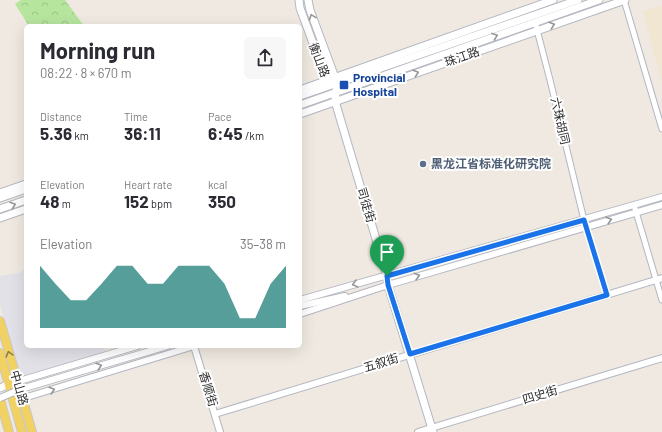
<!DOCTYPE html>
<html lang="en">
<head>
<meta charset="utf-8">
<style>
	:root { --surface:#fff; --page:#f7f7f7; --text:#2b2b33; --muted:#7c7c81; --accent:#0f766e }
	body { margin:0; font-family:Barlow,"Noto Sans SC",sans-serif; background:var(--page); color:var(--text); height:100vh; display:flex; flex-direction:column; font-size:15px; white-space:nowrap }
	* { box-sizing:border-box; margin:0 }
	p { font-size:13px; color:var(--muted) }
	.icon { flex:none; width:22px; height:22px; fill:none; stroke:currentColor; stroke-width:2; stroke-linecap:round; stroke-linejoin:round }
	.map { position:relative; flex:1; overflow:hidden }
	.panel { position:absolute; left:24px; top:24px; width:278px; height:324px; display:flex; flex-direction:column; background:var(--surface); border-radius:6px; box-shadow:0 4px 16px #0002 }
	.panel>* { flex:none }
	.pin { position:absolute; display:grid; place-items:center; width:34px; height:34px; color:#fff; margin:-41px -17px; border-radius:50% 50% 50% 0; rotate:-45deg; box-shadow:0 0 4px #0007 }
	.pin .icon { rotate:45deg }
	.round { display:grid; place-items:center; flex:none; width:42px; height:42px; border-radius:6px; background:var(--page) }
	.overview { display:flex; align-items:center; justify-content:space-between; height:68px; padding:0 16px }
	h1 { font-size:22px; font-weight:700; line-height:30px }
	.metrics { display:grid; grid-template-columns:repeat(3,1fr); gap:6px; height:68px; padding:4px 16px }
	.metrics div { display:grid; align-content:center }
	.metrics b { font-size:17px; font-weight:700 }
	.metrics small { font-size:11px; font-weight:400 }
	.metrics p { font-size:11px }
	.chart { height:112px; padding:8px 16px }
	.chart p { display:flex; justify-content:space-between }
	.chart svg { width:100%; height:72px; margin-top:4px; fill:var(--accent); opacity:.7 }
	.map>svg:first-child { display:block }
	.industrial { fill:#e3e1e8 }
	.education { fill:#f0e6d1 }
	.park { fill:url(#park-crowns) }
	.lines { fill:none; stroke-linecap:round; stroke-linejoin:round }
	.minor-casing { stroke:#b4b7c1; stroke-width:7 }
	.tertiary-casing { stroke:#b4b7c1; stroke-width:8 }
	.secondary-casing { stroke:#b4b7c1; stroke-width:9 }
	.primary-casing { stroke:#c9c9c9; stroke-width:10 }
	.minor { stroke:#fff; stroke-width:5 }
	.tertiary { stroke:#fff; stroke-width:6 }
	.secondary { stroke:#fff; stroke-width:7 }
	.primary { stroke:#f2d163; stroke-width:8 }
	.tertiary-bridge-casing { stroke:#b4b7c1; stroke-width:8; stroke-linecap:butt }
	.tertiary-bridge { stroke:#fff; stroke-width:6 }
	.oneway { stroke:#969696 }
	.oneway2 { stroke:#908048 }
	.route-casing { stroke:#fff; stroke-width:8 }
	.route { stroke:#1a73e8; stroke-width:5 }
	.transit-dot { fill:#1a4fb4; stroke:#fff; stroke-width:1.5 }
	.service-dot { fill:#5c6f8a; stroke:#fff; stroke-width:1.5 }
	.labels { text-anchor:middle; stroke-width:4; stroke-linejoin:round; paint-order:stroke }
	.street-label { font-size:12px; fill:#2e2e2e; stroke:#fff }
	.transit-label { font-size:12px; font-weight:bold; fill:#164399; stroke:#fff; text-anchor:start }
	.service-label { font-size:12px; font-weight:bold; fill:#4e5e75; stroke:#fff; text-anchor:start }
</style>
</head>
<body>
<div class="map">
<svg width="662" height="432" viewBox="0 0 662 432">
	<defs>
		<pattern id="park-crowns" width="20" height="18" patternUnits="userSpaceOnUse"><rect width="20" height="18" fill="#b6e59e"/><path d="M2 6a3 3 0 1 1 6 0M12 15a3 3 0 1 1 6 0" fill="none" stroke="#9dc588"/></pattern>
	</defs>
	<rect width="100%" height="100%" fill="#efe9e1"/>
	<!-- industrial -->
	<path class="industrial" d="M26,268V346H103L106,353L21,376L0,304V276L19,273Z"/>
	<!-- education -->
	<path class="education" d="M662,6V83L643,11Z"/>
	<!-- park -->
	<path class="park" d="M21,0H65L84,26H29L15,4Z"/>
	<g class="lines">
		<defs>
			<g id="minor">
				<path d="M624,0L662,129"/>
				<path d="M535,22L550,80L584,220L607,295"/>
				<path d="M634,205L662,300"/>
			</g>
			<g id="tertiary">
				<path d="M300,300L662,197"/>
				<path d="M300,306L345,296"/>
				<path d="M300,314L388,285L662,205"/>
				<path d="M194,346L220,432"/>
				<path d="M9,384L137,346"/>
				<path d="M21,389L167,346"/>
				<path d="M14,401L194,346"/>
				<path d="M215,414L662,278"/>
				<path d="M418,432L662,358"/>
			</g>
			<g id="secondary">
				<path d="M299,0L300,8L328,84"/>
				<path d="M308,0L310,10L337,83L335,101L387,276L388,285L433,432"/>
				<path d="M300,90L553,0"/>
				<path d="M300,96L578,0"/>
				<path d="M300,105L599,0"/>
				<path d="M300,114L625,0"/>
				<path d="M0,193L26,184"/>
				<path d="M0,198L26,189"/>
				<path d="M0,209L26,200"/>
				<path d="M0,218L26,209"/>
				<path d="M0,388L9,384"/>
			</g>
			<g id="primary">
				<path d="M0,321L32,432"/>
				<path d="M0,353L22,432"/>
				<path d="M0,399L9,432"/>
			</g>
		</defs>
		<!-- minor casing -->
		<use href="#minor" class="minor-casing"/>
		<!-- tertiary casing -->
		<use href="#tertiary" class="tertiary-casing"/>
		<!-- secondary casing -->
		<use href="#secondary" class="secondary-casing"/>
		<!-- primary casing -->
		<use href="#primary" class="primary-casing"/>
		<!-- minor -->
		<use href="#minor" class="minor"/>
		<!-- tertiary -->
		<use href="#tertiary" class="tertiary"/>
		<!-- secondary -->
		<use href="#secondary" class="secondary"/>
		<!-- primary -->
		<use href="#primary" class="primary"/>
		<defs>
			<path id="tertiary-bridge" d="M0,398L21,389"/>
		</defs>
		<!-- tertiary-bridge casing -->
		<use href="#tertiary-bridge" class="tertiary-bridge-casing"/>
		<!-- tertiary-bridge -->
		<use href="#tertiary-bridge" class="tertiary-bridge"/>
	</g>
	<!-- one-way arrows -->
	<defs><path id="oneway-chevron" d="M-2-3.5L2.5 0L-2 3.5" fill="none" stroke-width="1.6" stroke-linecap="round" stroke-linejoin="round"/></defs>
	<g class="oneway">
		<use href="#oneway-chevron" transform="translate(312 17) rotate(-110)"/>
		<use href="#oneway-chevron" transform="translate(552 25) rotate(-19)"/>
		<use href="#oneway-chevron" transform="translate(495 36) rotate(-20)"/>
		<use href="#oneway-chevron" transform="translate(416 73) rotate(-19)"/>
		<use href="#oneway-chevron" transform="translate(13 205) rotate(-19)"/>
		<use href="#oneway-chevron" transform="translate(609 220) rotate(-16)"/>
		<use href="#oneway-chevron" transform="translate(417 276) rotate(-16)"/>
		<use href="#oneway-chevron" transform="translate(355 284) rotate(165)"/>
		<use href="#oneway-chevron" transform="translate(99 366) rotate(-17)"/>
		<use href="#oneway-chevron" transform="translate(52 390) rotate(-17)"/>
	</g>
	<use class="oneway2" href="#oneway-chevron" transform="translate(9 354) rotate(-106)"/>
	<g class="lines">
		<defs>
			<path id="route" d="M584,220L607,295L410,354L388,285L387,276Z"/>
		</defs>
		<!-- route casing -->
		<use href="#route" class="route-casing"/>
		<!-- route -->
		<use href="#route" class="route"/>
	</g>
	<!-- markers -->
	<rect class="transit-dot" x="339" y="80" width="10" height="10" rx="2"/>
	<circle class="service-dot" cx="423" cy="164" r="4"/>
	<g class="labels">
		<!-- street labels -->
		<g class="street-label">
			<text transform="translate(462 57) rotate(-19)" y="4">珠江路</text>
			<text transform="translate(319 60) rotate(69)" y="4">衡山路</text>
			<text transform="translate(560 121) rotate(77)" y="4">六珠胡同</text>
			<text transform="translate(366 205) rotate(73)" y="4">司徒街</text>
			<text transform="translate(381 363) rotate(-17)" y="4">五叙街</text>
			<text transform="translate(19 388) rotate(74)" y="4">中山路</text>
			<text transform="translate(208 389) rotate(73)" y="4">香顺街</text>
			<text transform="translate(540 395) rotate(-17)" y="4">四史街</text>
		</g>
		<!-- transit labels -->
		<g class="transit-label">
			<text x="353" y="82">Provincial<tspan x="353" dy="14">Hospital</tspan></text>
		</g>
		<!-- service labels -->
		<g class="service-label">
			<text x="431" y="168">黑龙江省标准化研究院</text>
		</g>
	</g>
</svg>
<div class="pin" style="left:387px;top:276px;background:#1e9e55"><svg class="icon" aria-label="arrive" viewBox="0 0 24 24"><path d="M6 21V4h12l-3 4 3 4H6"/></svg></div>
<section class="panel">
<div class="overview"><div><h1>Morning run</h1><p>08:22 · 8 × 670 m</p></div><a class="round"><svg class="icon" aria-label="share" viewBox="0 0 24 24"><path d="M12 15V3M7 8l5-5 5 5M5 13v7h14v-7"/></svg></a></div>
<div class="metrics">
<div><p>Distance</p><b>5.36<small> km</small></b></div>
<div><p>Time</p><b>36:11</b></div>
<div><p>Pace</p><b>6:45<small> /km</small></b></div>
</div>
<div class="metrics">
<div><p>Elevation</p><b>48<small> m</small></b></div>
<div><p>Heart rate</p><b>152<small> bpm</small></b></div>
<div><p>kcal</p><b>350</b></div>
</div>
<div class="chart"><p><span>Elevation</span>35–38 m</p>
<svg viewBox="0 0 160 44" preserveAspectRatio="none"><path d="M0 44V6L10 17L20 27L30 27L40 17L50 6L60 6L70 17L80 17L90 6L100 6L110 6L120 17L130 38L140 38L150 17L160 6V44z"/></svg>
</div>
</section>
</div>
</body>
</html>
